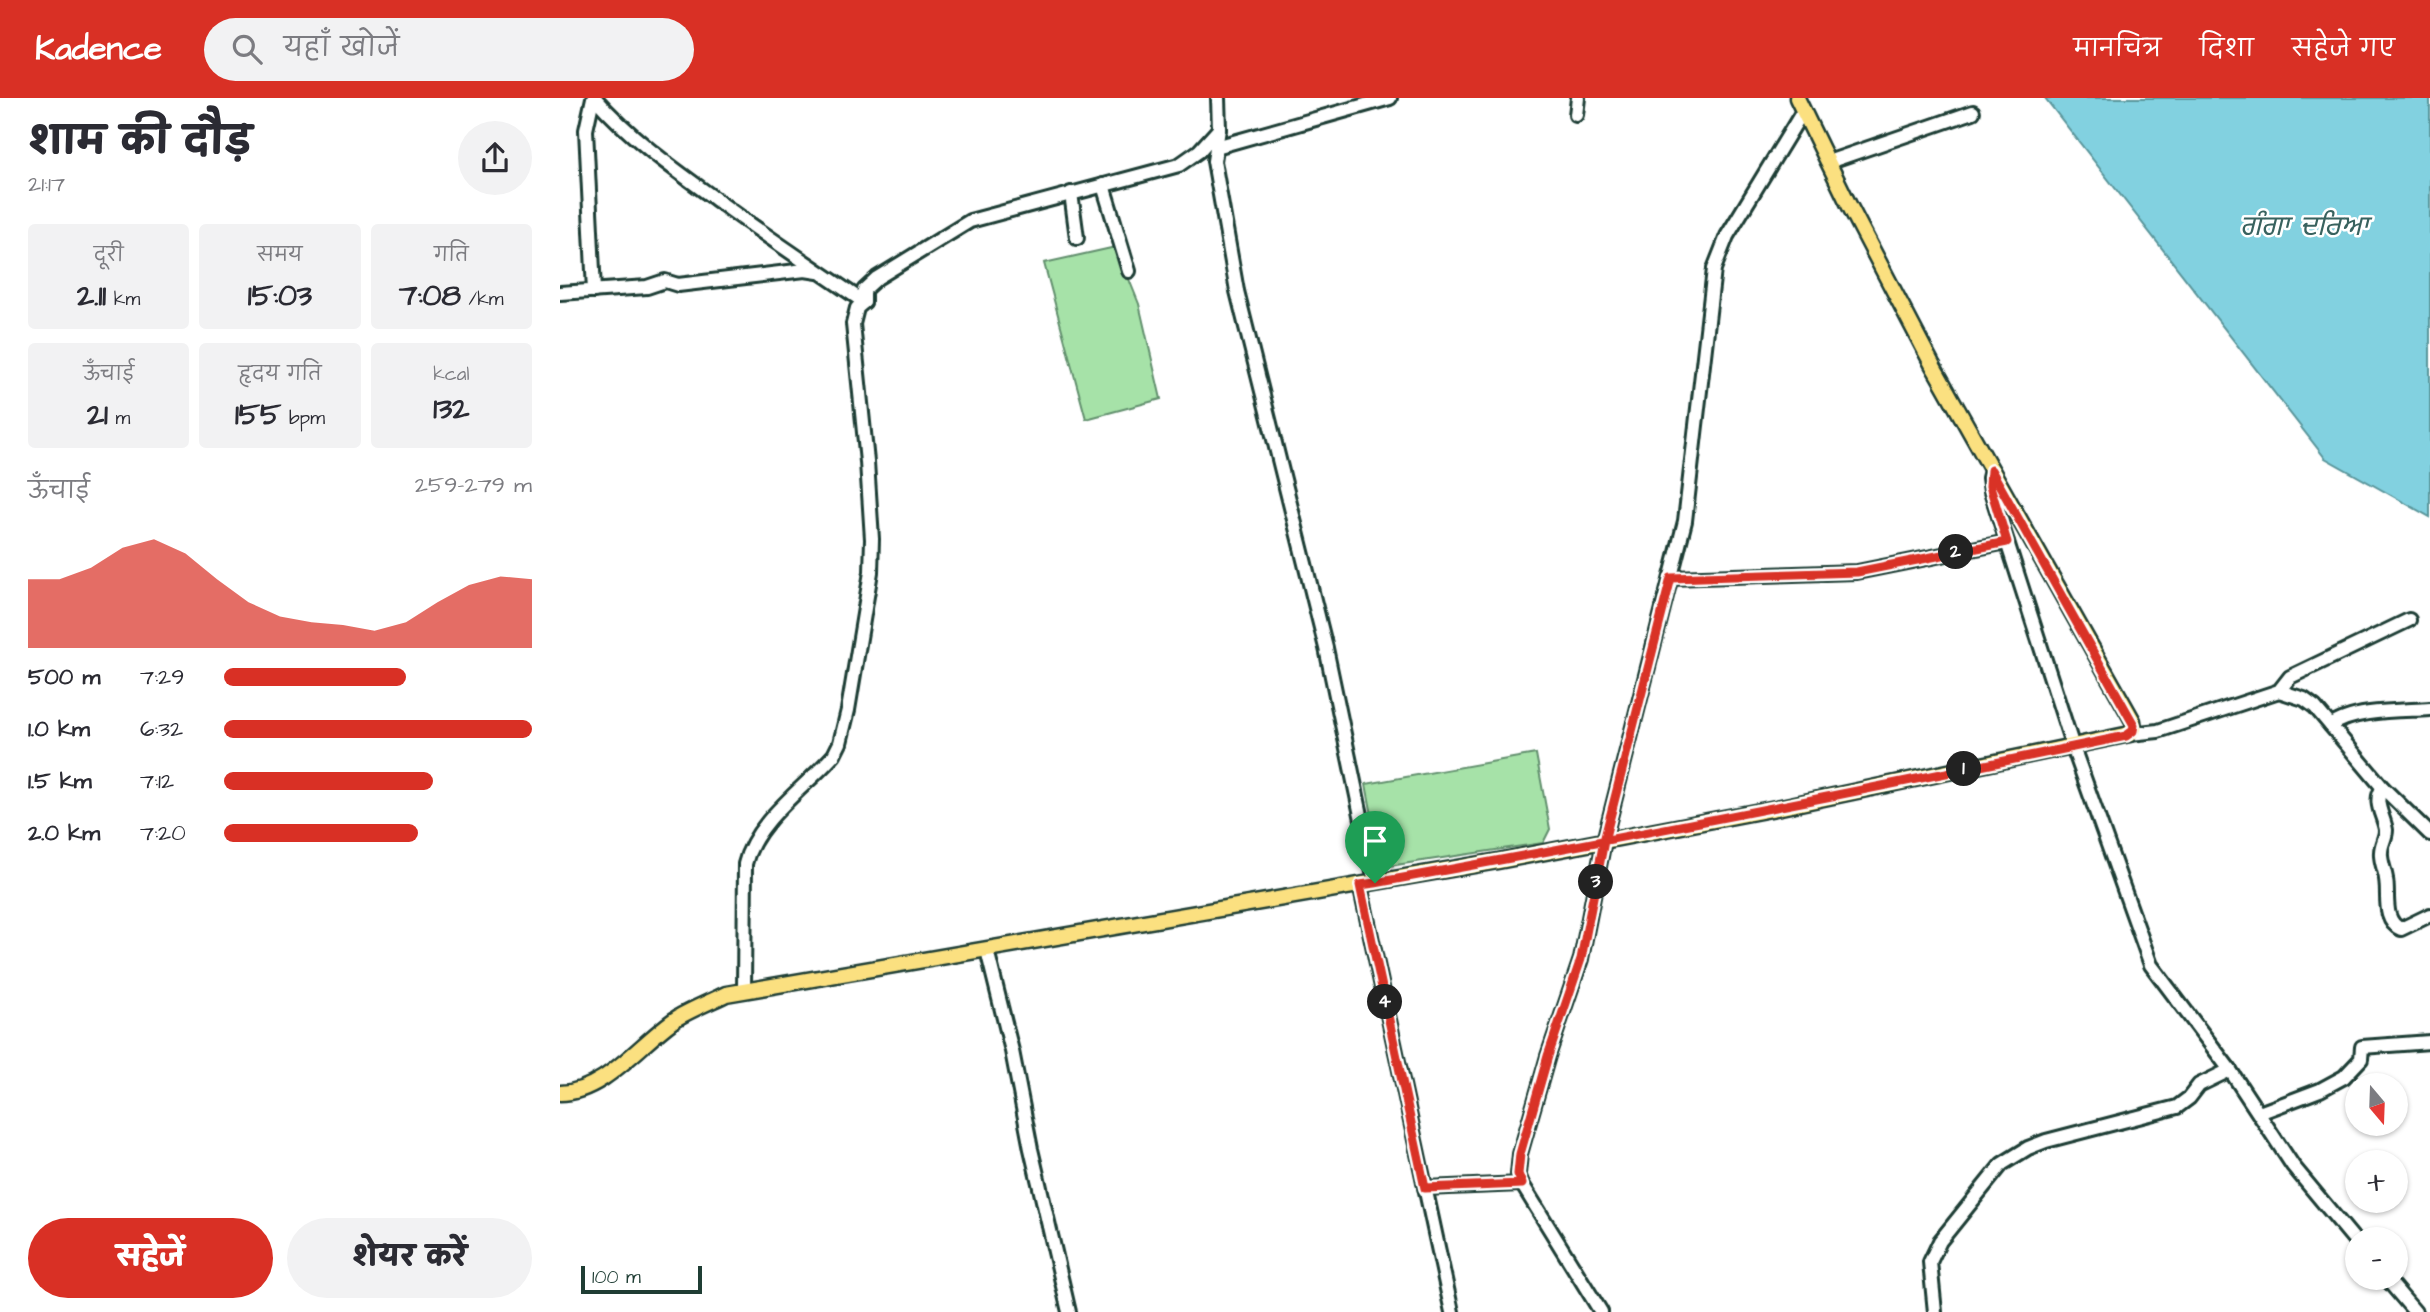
<!DOCTYPE html>
<html lang="hi">
<head>
<meta charset="utf-8">
<style>
	:root { --surface:#fff; --page:#f2f2f3; --text:#2b2b33; --muted:#7c7c81; --accent:#d93025 }
	body { margin:0; font-family:"Architects Daughter","Playpen Sans Deva","Noto Sans Gurmukhi",sans-serif; background:var(--page); color:var(--text); height:100vh; display:flex; flex-direction:column; font-size:26px; white-space:nowrap }
	* { box-sizing:border-box; margin:0 }
	p { font-size:23px; color:var(--muted) }
	.icon { flex:none; width:38px; height:38px; fill:none; stroke:currentColor; stroke-width:2; stroke-linecap:round; stroke-linejoin:round }
	.map { position:relative; flex:1; overflow:hidden }
	.panel { display:flex; flex-direction:column; background:var(--surface); width:560px }
	.panel>* { flex:none }
	.needle { width:46px; rotate:161deg }
	.tools { position:absolute; left:1785px; top:975px; display:grid; gap:14px }
	.tools a { display:grid; place-items:center; width:63px; height:63px; border-radius:50%; background:var(--surface); box-shadow:0 2px 5px #0004; font-size:35px }
	.scale { position:absolute; left:21px; bottom:18px; width:121px; box-sizing:border-box; padding-left:7px; border:4px solid #1f3d34; border-top:0; font-size:19px; line-height:24px; white-space:nowrap; color:#1f3d34; -webkit-text-stroke:5px #fff; paint-order:stroke }
	.pin { position:absolute; display:grid; place-items:center; width:60px; height:60px; color:#fff; margin:-72px -30px; border-radius:50% 50% 50% 0; rotate:-45deg; box-shadow:0 0 7px #0007 }
	.pin .icon { rotate:45deg }
	.km { position:absolute; width:35px; height:35px; margin:-18px; border-radius:50%; background:#222; color:#fff; font-size:19px; line-height:35px; text-align:center }
	.round { display:grid; place-items:center; flex:none; width:74px; height:74px; border-radius:37px; background:var(--page) }
	.overview { display:flex; align-items:center; justify-content:space-between; height:119px; padding:0 28px }
	h1 { font-size:38px; font-weight:800; line-height:52px }
	.figures { display:grid; grid-template-columns:repeat(3,1fr); gap:10px; height:119px; padding:7px 28px }
	.figures div { display:grid; align-content:center; border-radius:7px; background:var(--page); text-align:center }
	.figures b { font-size:30px; font-weight:800 }
	.figures small { font-size:19px; font-weight:400 }
	.figures p { font-size:19px }
	.chart { height:196px; padding:14px 28px }
	.chart p { display:flex; justify-content:space-between }
	.chart svg { width:100%; height:126px; margin-top:7px; fill:var(--accent); opacity:.7 }
	.action { display:flex; gap:14px; margin-top:auto; padding:14px 28px }
	.action a { flex:1; height:80px; border-radius:42px; background:var(--accent); color:#fff; font-size:28px; font-weight:800; line-height:80px; text-align:center }
	.action a+a { background:var(--page); color:var(--text) }
	ul { padding:0 28px; list-style:none; font-size:23px }
	li { display:grid; grid-template-columns:112px 84px 1fr; align-items:center; height:52px }
	li i { height:18px; border-radius:9px; background:var(--accent) }
	header { display:flex; align-items:center; gap:42px; box-sizing:border-box; height:98px; padding:0 35px; background:var(--accent); color:#fff }
	header strong { font-size:33px }
	nav { display:flex; gap:38px; margin-inline-start:auto; font-size:24px }
	.search { width:490px; height:63px; background:var(--page); display:flex; align-items:center; gap:18px; box-sizing:border-box; padding:0 24px; border-radius:38px; color:var(--muted); font-size:26px }
	main { display:flex; flex:1; min-height:0 }
	.map>svg:first-child { display:block }
	.green { fill:#a6e2a8; stroke:#62906e; stroke-width:2 }
	.water { fill:#82d1e0; stroke:#5a969b; stroke-width:2 }
	.lines { fill:none; stroke-linecap:round; stroke-linejoin:round }
	.minor-casing { stroke:#1f3d34; stroke-width:18 }
	.major-casing { stroke:#1f3d34; stroke-width:19 }
	.minor { stroke:#fff; stroke-width:12 }
	.major { stroke:#fbe080; stroke-width:14 }
	.route-casing { stroke:#fff; stroke-width:14 }
	.route { stroke:#d93025; stroke-width:9 }
	.labels { text-anchor:middle; stroke-width:5; stroke-linejoin:round; paint-order:stroke }
	.water-label { font-size:28px; font-style:italic; fill:#38625f; stroke:#fff }
</style>
</head>
<body>
<header>
<strong>Kadence</strong>
<div class="search"><svg class="icon" aria-label="search" viewBox="0 0 24 24"><circle cx="10" cy="10" r="6"/><path d="M15 15l6 6"/></svg>यहाँ खोजें</div>
<nav><a>मानचित्र</a><a>दिशा</a><a>सहेजे गए</a></nav>
</header>
<main>
<section class="panel">
<div class="overview"><div><h1>शाम की दौड़</h1><p>21:17</p></div><a class="round"><svg class="icon" aria-label="share" viewBox="0 0 24 24"><path d="M12 15V3M7 8l5-5 5 5M5 13v7h14v-7"/></svg></a></div>
<div class="figures">
<div><p>दूरी</p><b>2.11<small> km</small></b></div>
<div><p>समय</p><b>15:03</b></div>
<div><p>गति</p><b>7:08<small> /km</small></b></div>
</div>
<div class="figures">
<div><p>ऊँचाई</p><b>21<small> m</small></b></div>
<div><p>हृदय गति</p><b>155<small> bpm</small></b></div>
<div><p>kcal</p><b>132</b></div>
</div>
<div class="chart"><p><span>ऊँचाई</span>259–279 m</p>
<svg viewBox="0 0 160 44" preserveAspectRatio="none"><path d="M0 44V20L10 20L20 16L30 9L40 6L50 11L60 20L70 28L80 33L90 35L100 36L110 38L120 35L130 28L140 22L150 19L160 20V44z"/></svg>
</div>
<ul>
<li><b>500 m</b>7:29<i style="width:59%"></i></li>
<li><b>1.0 km</b>6:32<i style="width:100%"></i></li>
<li><b>1.5 km</b>7:12<i style="width:68%"></i></li>
<li><b>2.0 km</b>7:20<i style="width:63%"></i></li>
</ul>
<div class="action"><a>सहेजें</a><a>शेयर करें</a></div>
</section>
<div class="map">
<svg width="1870" height="1214" viewBox="0 0 1870 1214">
	<rect width="100%" height="100%" fill="#fff"/>
	<filter id="ink" filterUnits="userSpaceOnUse"><feTurbulence type="fractalNoise" baseFrequency=".0143" numOctaves="2"/><feDisplacementMap in="SourceGraphic" scale="14" xChannelSelector="R" yChannelSelector="G"/><feConvolveMatrix kernelMatrix="1 2 1 2 8 2 1 2 1" color-interpolation-filters="sRGB"/></filter>
	<g filter="url(#ink)">
		<!-- green -->
		<g class="green">
			<path d="M556,149L579,206L601,301L526,321L484,165Z"/>
			<path d="M976,656L990,731L983,745L822,769L806,686Z"/>
		</g>
		<!-- water -->
		<path class="water" d="M1485,0H1870V419L1765,360Z"/>
		<g class="lines">
			<defs>
				<g id="minor">
					<path d="M33,0L26,32L34,193"/>
					<path d="M35,0C71,41 114,71 158,103C206,138 255,171 304,204"/>
					<path d="M658,0L659,31L654,63L677,193L766,550L815,784"/>
					<path d="M1016,17L1018,0"/>
					<path d="M656,49L830,0"/>
					<path d="M1268,64L1413,14"/>
					<path d="M543,87L569,173"/>
					<path d="M511,95L517,140"/>
					<path d="M0,195L87,189L105,183L118,187L245,172L258,174"/>
					<path d="M1431,372L1429,380L1431,394L1513,649L1591,867L1670,972L1733,1068L1797,1145"/>
					<path d="M1111,480L1297,474L1447,444"/>
					<path d="M1719,593L1744,601L1755,609L1823,690L1870,736"/>
					<path d="M1771,628C1794,611 1842,613 1870,611"/>
					<path d="M1570,636L1598,633L1719,593L1730,579L1849,522"/>
					<path d="M1823,690C1812,703 1824,718 1826,732C1826,740 1821,746 1821,754C1820,763 1825,772 1826,781C1829,797 1822,823 1841,831L1870,817"/>
					<path d="M800,787L892,1214"/>
					<path d="M427,852L452,953L471,1051L509,1214"/>
					<path d="M184,893L185,766C195,723 246,689 274,657L280,645L288,612L311,474L312,441L307,364L293,226L297,210L304,204V192L317,180L410,123L619,67L639,53L659,31"/>
					<path d="M1699,1015L1760,992L1784,979L1801,961L1802,949L1870,944"/>
					<path d="M865,1090L962,1086"/>
					<path d="M1826,1180L1855,1214"/>
					<path d="M1041,1214L962,1086L958,1076L960,1056L988,958L1021,861L1044,743L1125,423L1154,171L1167,138L1243,13"/>
					<path d="M1375,1214L1370,1164L1380,1143L1442,1066L1468,1050L1486,1043L1617,1009L1629,1000L1639,987L1670,972"/>
				</g>
				<path id="major" d="M0,995C44,995 82,943 117,920C132,911 150,904 166,896L938,763L1216,710L1570,636L1574,630L1573,623L1372,266L1288,105L1237,0"/>
			</defs>
			<!-- minor casing -->
			<use href="#minor" class="minor-casing"/>
			<!-- major casing -->
			<use href="#major" class="major-casing"/>
			<!-- minor -->
			<use href="#minor" class="minor"/>
			<!-- major -->
			<use href="#major" class="major"/>
		</g>
	</g>
	<g class="lines" filter="url(#ink)">
		<defs>
			<path id="route" d="M815,785C1066,740 1316,690 1566,638L1573,633L1574,627L1431,372L1430,388L1447,444L1297,474L1111,480L1044,743L1021,861L988,958L960,1056L958,1076L962,1086L865,1090L800,787L815,785"/>
		</defs>
		<!-- route casing -->
		<use href="#route" class="route-casing"/>
		<!-- route -->
		<use href="#route" class="route"/>
	</g>
	<g class="labels">
		<!-- water labels -->
		<g class="water-label">
			<text x="1744" y="137">ਗੰਗਾ ਦਰਿਆ</text>
		</g>
	</g>
</svg>
<div class="tools">
<a><svg class="needle" viewBox="-14 -14 28 28"><path d="M0-13l5 13h-10z" fill="#e53935"/><path d="M0 13l5-13h-10z" fill="#7c7c81"/></svg></a>
<a>+</a>
<a>−</a>
</div>
<div class="scale">100 m</div>
<div class="pin" style="left:815px;top:785px;background:#1e9e55"><svg class="icon" aria-label="arrive" viewBox="0 0 24 24"><path d="M6 21V4h12l-3 4 3 4H6"/></svg></div>
<b class="km" style="left:1404px;top:671px">1</b>
<b class="km" style="left:1396px;top:454px">2</b>
<b class="km" style="left:1036px;top:784px">3</b>
<b class="km" style="left:825px;top:904px">4</b>
</div>
</main>
</body>
</html>
